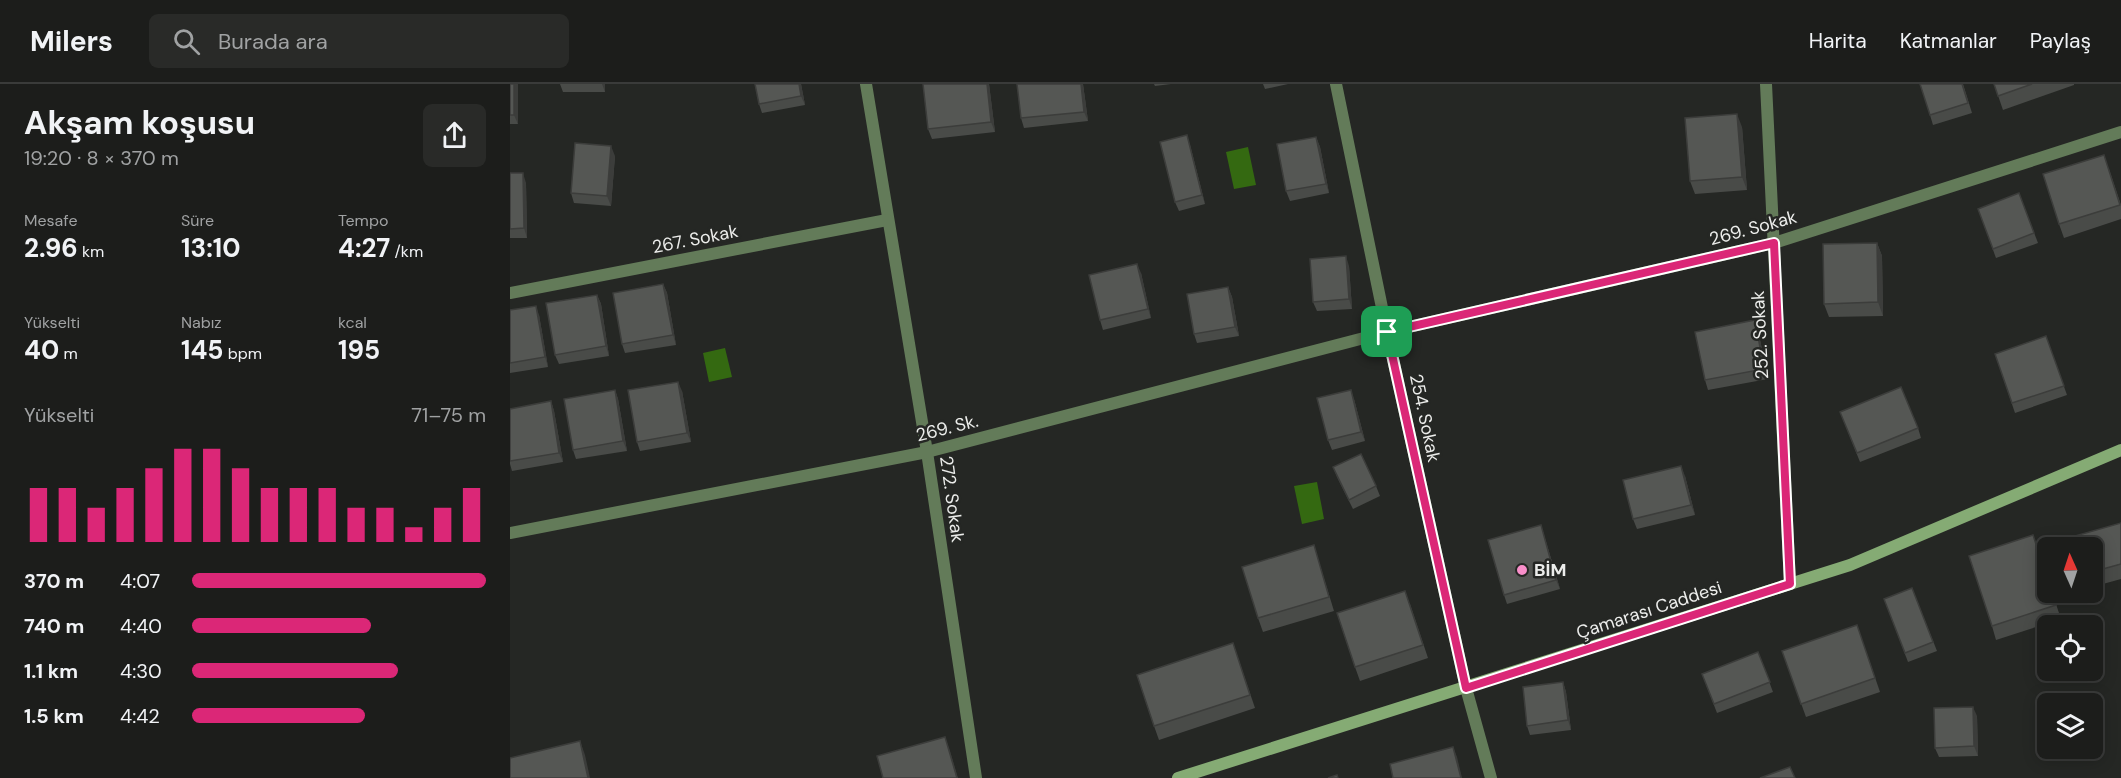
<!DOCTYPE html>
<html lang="tr">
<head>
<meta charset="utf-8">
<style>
	:root { --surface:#1c1d1b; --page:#292a28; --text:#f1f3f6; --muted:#a0a2a3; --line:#3a3b3a; --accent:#db2777 }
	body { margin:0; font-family:"DM Sans",sans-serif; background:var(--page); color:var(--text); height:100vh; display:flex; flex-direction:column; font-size:22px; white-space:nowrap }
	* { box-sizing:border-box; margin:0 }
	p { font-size:20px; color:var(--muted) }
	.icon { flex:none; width:33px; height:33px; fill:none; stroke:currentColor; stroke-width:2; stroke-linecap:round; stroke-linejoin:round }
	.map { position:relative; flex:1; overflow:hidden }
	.drawer { display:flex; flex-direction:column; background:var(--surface); width:510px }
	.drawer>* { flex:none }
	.needle { width:39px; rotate:357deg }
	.fabs { position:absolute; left:1527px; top:453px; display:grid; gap:12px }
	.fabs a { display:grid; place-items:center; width:66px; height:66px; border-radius:9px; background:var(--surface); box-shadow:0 3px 15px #0003,0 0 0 2px var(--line); font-size:30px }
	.pin { position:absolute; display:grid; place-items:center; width:51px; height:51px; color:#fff; margin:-26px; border-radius:12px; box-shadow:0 3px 9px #0006 }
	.round { display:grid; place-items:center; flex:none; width:63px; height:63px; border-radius:9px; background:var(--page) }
	.head { display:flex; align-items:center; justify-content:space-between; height:102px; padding:0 24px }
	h1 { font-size:33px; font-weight:700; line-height:45px }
	.stats { display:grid; grid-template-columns:repeat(3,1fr); gap:9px; height:102px; padding:6px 24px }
	.stats div { display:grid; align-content:center }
	.stats b { font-size:26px; font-weight:700 }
	.stats small { font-size:16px; font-weight:400 }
	.stats p { font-size:16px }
	.chart { height:168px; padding:12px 24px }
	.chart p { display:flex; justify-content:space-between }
	.chart svg { width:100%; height:108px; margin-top:6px; stroke:var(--accent); stroke-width:6 }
	ul { padding:0 24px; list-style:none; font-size:20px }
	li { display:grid; grid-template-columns:96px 72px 1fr; align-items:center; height:45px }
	li i { height:15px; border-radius:8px; background:var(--accent) }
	header { display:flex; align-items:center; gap:36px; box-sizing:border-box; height:84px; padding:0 30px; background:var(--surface); border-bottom:2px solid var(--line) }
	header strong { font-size:28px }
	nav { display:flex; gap:33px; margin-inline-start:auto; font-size:21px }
	.search { width:420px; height:54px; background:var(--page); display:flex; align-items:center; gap:15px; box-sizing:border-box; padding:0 21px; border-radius:9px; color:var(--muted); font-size:22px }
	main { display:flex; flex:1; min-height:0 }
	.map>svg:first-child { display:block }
	.water { fill:#346911 }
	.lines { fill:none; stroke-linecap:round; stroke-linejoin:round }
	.lane { stroke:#637b59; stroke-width:12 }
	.street { stroke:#637b59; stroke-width:12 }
	.secondary { stroke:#85ab74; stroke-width:12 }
	.wall { fill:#494b48 }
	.shaded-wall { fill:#3c3d3b }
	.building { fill:#555754; stroke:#3c3d3b; stroke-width:1.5 }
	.route-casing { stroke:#fff; stroke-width:12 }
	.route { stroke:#db2777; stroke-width:8 }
	.poi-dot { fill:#f98fca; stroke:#252724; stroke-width:2 }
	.labels { text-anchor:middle; stroke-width:5; stroke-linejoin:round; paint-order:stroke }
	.street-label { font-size:18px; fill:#ecedeb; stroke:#252724 }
	.poi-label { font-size:18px; font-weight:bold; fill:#ecedeb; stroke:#252724; text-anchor:start }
</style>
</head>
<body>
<header>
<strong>Milers</strong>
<div class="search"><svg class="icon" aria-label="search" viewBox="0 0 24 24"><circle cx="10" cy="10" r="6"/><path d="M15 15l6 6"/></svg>Burada ara</div>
<nav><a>Harita</a><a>Katmanlar</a><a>Paylaş</a></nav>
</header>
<main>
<section class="drawer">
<div class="head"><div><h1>Akşam koşusu</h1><p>19:20 · 8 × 370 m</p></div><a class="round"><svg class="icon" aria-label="share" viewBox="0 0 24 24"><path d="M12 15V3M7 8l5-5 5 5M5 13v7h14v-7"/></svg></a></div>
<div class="stats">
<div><p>Mesafe</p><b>2.96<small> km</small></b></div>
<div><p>Süre</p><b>13:10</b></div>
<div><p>Tempo</p><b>4:27<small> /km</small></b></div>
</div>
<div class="stats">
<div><p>Yükselti</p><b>40<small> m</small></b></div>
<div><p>Nabız</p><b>145<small> bpm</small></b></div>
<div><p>kcal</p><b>195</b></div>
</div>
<div class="chart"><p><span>Yükselti</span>71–75 m</p>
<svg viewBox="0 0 160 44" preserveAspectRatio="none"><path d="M5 44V22M15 44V22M25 44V30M35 44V22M45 44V14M55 44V6M65 44V6M75 44V14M85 44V22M95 44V22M105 44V22M115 44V30M125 44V30M135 44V38M145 44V30M155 44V22"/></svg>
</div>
<ul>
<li><b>370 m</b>4:07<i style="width:100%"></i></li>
<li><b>740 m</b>4:40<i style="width:61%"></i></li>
<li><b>1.1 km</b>4:30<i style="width:70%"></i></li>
<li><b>1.5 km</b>4:42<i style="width:59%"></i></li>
</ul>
</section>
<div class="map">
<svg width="1611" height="694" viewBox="0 0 1611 694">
	<rect width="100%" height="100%" fill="#252724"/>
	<!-- water -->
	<g class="water">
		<path d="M738,63L746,101L724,105L716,68Z"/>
		<path d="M215,264L222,293L199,298L193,269Z"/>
		<path d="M807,398L814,435L792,440L784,402Z"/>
	</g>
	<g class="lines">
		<!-- lane -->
		<path class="lane" d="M956,604L981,694"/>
		<!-- street -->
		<g class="street">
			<path d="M356,0L417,368L466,694"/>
			<path d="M826,0L877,248L956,604"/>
			<path d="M1256,0L1280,500"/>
			<path d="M0,209L377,136"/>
			<path d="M0,449L417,368L877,248L1264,159L1611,48"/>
		</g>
		<!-- secondary -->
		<path class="secondary" d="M668,694L1340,481L1611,366"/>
	</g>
	<!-- wall -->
	<g class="wall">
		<path d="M0,0L8,40H0Z"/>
		<path d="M50,0H95V8H53Z"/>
		<path d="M291,0L295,21L252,29L249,20Z"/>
		<path d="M479,0L485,48L422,55L418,45Z"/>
		<path d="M507,0H573L578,37L514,44L511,34Z"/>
		<path d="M644,0H661L645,2Z"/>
		<path d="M753,0H778L755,5Z"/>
		<path d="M1453,0L1462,29L1423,41L1420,31Z"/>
		<path d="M1484,0H1564V1L1493,26Z"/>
		<path d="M1232,43L1237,106L1185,110L1180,97Z"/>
		<path d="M806,53L810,63L819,109L780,117L776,107Z"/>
		<path d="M680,61L695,120L669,127L665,118Z"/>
		<path d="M105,72L101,122L64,119L61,109Z"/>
		<path d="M1599,85L1611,121V135L1554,154L1549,140Z"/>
		<path d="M0,89L16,99L17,154H0Z"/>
		<path d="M1509,109L1528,159L1486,174L1468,125Z"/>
		<path d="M1367,159L1372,172L1373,232L1319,233L1314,220Z"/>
		<path d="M839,182L842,225L807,227L803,218Z"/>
		<path d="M631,189L641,234L593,246L590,236Z"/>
		<path d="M153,200L157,209L166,261L115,269L112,260Z"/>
		<path d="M718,203L722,213L729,252L687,259L684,250Z"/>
		<path d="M87,211L91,220L99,272L49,280L45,271Z"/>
		<path d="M0,226L29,231L38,283L0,289Z"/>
		<path d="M1248,246L1258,295L1198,306L1195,296Z"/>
		<path d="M1536,252L1557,311L1505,329L1485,270Z"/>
		<path d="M105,306L108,315L117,367L66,375L63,366Z"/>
		<path d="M172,307L181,358L130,367L127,358Z"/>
		<path d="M844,315L855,357L822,366L818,356Z"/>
		<path d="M41,317L44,327L53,378L2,387L0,380V325Z"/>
		<path d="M1330,328L1408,344L1411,354L1350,378Z"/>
		<path d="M823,383L866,402L870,412L843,425L827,393Z"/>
		<path d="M1175,392L1185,431L1127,445L1123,435Z"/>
		<path d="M1611,439V495L1582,503V464Z"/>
		<path d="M1031,441L1050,505L997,520L994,511Z"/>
		<path d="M1528,465L1538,495V508H1542L1551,535L1486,556L1482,542Z"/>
		<path d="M808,475L824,527L753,548L748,534Z"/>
		<path d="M1402,504L1427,567L1398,578L1374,515Z"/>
		<path d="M900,520L918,574L850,597L845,583Z"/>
		<path d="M1347,541L1370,608L1296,633L1272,567Z"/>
		<path d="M723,559L745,624L649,656L644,642Z"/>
		<path d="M1248,568L1263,608L1207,629L1192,590Z"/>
		<path d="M1053,598L1056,608L1061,646L1020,651L1017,642Z"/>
		<path d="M1467,632L1468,672L1429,673L1425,664Z"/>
	</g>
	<!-- shaded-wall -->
	<g class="shaded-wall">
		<path d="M4,0H8V40L4,31Z"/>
		<path d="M92,0H95V8Z"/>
		<path d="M289,0H291L295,21L291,12Z"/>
		<path d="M477,0H479L485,48L481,38Z"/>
		<path d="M571,0H573L578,37L574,28Z"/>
		<path d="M1227,30L1232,43L1237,106L1232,93Z"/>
		<path d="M677,51L680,61L695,120L692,111Z"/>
		<path d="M806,53L810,63L819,109L816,100Z"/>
		<path d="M101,62L105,72L101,122L97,112Z"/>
		<path d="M13,89L16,99L17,154L14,144Z"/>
		<path d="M1367,159L1372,172L1373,232L1368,218Z"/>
		<path d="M836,172L839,182L842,225L839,215Z"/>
		<path d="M627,180L631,189L641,234L638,225Z"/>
		<path d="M153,200L157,209L166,261L163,251Z"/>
		<path d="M718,203L722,213L729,252L725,243Z"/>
		<path d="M87,211L91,220L99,272L96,262Z"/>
		<path d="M26,222L29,231L38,283L35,273Z"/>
		<path d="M1245,236L1248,246L1258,295L1254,285Z"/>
		<path d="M168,298L172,307L181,358L177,349Z"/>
		<path d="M105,306L108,315L117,367L113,357Z"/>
		<path d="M841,306L844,315L855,357L851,348Z"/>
		<path d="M41,317L44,327L53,378L49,369Z"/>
		<path d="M1171,382L1175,392L1185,431L1181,421Z"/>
		<path d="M1031,441L1034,451L1050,505L1046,496Z"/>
		<path d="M1053,598L1056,608L1061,646L1058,636Z"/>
		<path d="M1463,623L1467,632L1468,672L1464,662Z"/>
		<path d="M435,653L440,667L448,694H447Z"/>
		<path d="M70,657L75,671L80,694H78Z"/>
		<path d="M943,663L947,673L952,694H951Z"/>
	</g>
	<!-- building -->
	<g class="building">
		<rect x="0" y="0" width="4" height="31"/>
		<path d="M245,0H289L291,12L249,20Z"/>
		<path d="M413,0H477L481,38L418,45Z"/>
		<path d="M507,0H571L574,28L511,34Z"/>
		<path d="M1410,0H1452L1458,19L1420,31Z"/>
		<path d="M1484,0H1522L1488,12Z"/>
		<path d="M1227,30L1232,93L1180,97L1175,34Z"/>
		<path d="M677,51L692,111L665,118L650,58Z"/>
		<path d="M806,53L816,100L776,107L767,60Z"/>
		<path d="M65,59L101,62L97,112L61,109Z"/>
		<path d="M1594,71L1610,121L1549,140L1533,90Z"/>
		<path d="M0,89H13L14,144L0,145Z"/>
		<path d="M1509,109L1524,149L1483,165L1468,125Z"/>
		<path d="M1367,159L1368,218L1314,220L1313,160Z"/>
		<path d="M836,172L839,215L803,218L800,175Z"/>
		<path d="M627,180L638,225L590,236L579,191Z"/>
		<path d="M153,200L163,251L112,260L103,209Z"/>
		<path d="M718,203L725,243L684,250L677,210Z"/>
		<path d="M87,211L96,262L45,271L36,219Z"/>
		<path d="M26,222L35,273L0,279V226Z"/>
		<path d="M1245,236L1254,285L1195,296L1185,248Z"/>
		<path d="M1536,252L1554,302L1502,319L1485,270Z"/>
		<path d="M168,298L177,349L127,358L118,306Z"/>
		<path d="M1391,303L1408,344L1347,369L1330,328Z"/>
		<path d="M105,306L113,357L63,366L54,315Z"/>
		<path d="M841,306L851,348L818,356L807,314Z"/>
		<path d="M41,317L49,369L0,377V325Z"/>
		<path d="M851,370L866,402L839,416L823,383Z"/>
		<path d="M1171,382L1181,421L1123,435L1113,396Z"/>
		<path d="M1611,439V480L1582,488V464H1568L1565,452Z"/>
		<path d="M1031,441L1046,496L994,511L978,456Z"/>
		<path d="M1523,451L1538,497V508H1541L1546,521L1482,542L1459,472Z"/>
		<path d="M804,461L819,513L748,534L732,483Z"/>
		<path d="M1402,504L1423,558L1395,569L1374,515Z"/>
		<path d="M895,507L913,561L845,583L827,529Z"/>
		<path d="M1347,541L1365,594L1291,620L1272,567Z"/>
		<path d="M723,559L740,611L644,642L627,591Z"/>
		<path d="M1248,568L1260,598L1204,620L1192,590Z"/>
		<path d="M1053,598L1058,636L1017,642L1013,603Z"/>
		<path d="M1463,623L1464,662L1425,664L1424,624Z"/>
		<path d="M435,653L447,694H373L367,672Z"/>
		<path d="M70,657L78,694H0V674Z"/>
		<path d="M943,663L951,694H883L880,680Z"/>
		<path d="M1280,683L1285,694H1250Z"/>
		<path d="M827,691L828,694H818Z"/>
	</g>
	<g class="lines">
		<defs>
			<path id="route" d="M1264,159L1280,500L956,604L877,248Z"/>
		</defs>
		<!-- route casing -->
		<use href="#route" class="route-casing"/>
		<!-- route -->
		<use href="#route" class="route"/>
	</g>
	<!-- markers -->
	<circle class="poi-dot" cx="1012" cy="486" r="6"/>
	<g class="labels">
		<!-- street labels -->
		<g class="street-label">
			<text transform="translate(1243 144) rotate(-15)" y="6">269. Sokak</text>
			<text transform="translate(185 155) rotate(-11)" y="6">267. Sokak</text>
			<text transform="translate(1250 251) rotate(-93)" y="6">252. Sokak</text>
			<text transform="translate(915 334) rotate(78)" y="6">254. Sokak</text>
			<text transform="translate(437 344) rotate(-14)" y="6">269. Sk.</text>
			<text transform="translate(442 415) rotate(82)" y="6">272. Sokak</text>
			<text transform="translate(1139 526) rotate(-18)" y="6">Çamarası Caddesi</text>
		</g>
		<!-- poi labels -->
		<g class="poi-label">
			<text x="1024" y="492">BİM</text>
		</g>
	</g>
</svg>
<div class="fabs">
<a><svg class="needle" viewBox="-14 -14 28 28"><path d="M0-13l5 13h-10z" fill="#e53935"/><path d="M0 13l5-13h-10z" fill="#a0a2a3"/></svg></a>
<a><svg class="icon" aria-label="locate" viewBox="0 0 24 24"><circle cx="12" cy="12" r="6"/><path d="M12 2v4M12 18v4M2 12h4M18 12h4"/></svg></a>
<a><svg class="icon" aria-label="layers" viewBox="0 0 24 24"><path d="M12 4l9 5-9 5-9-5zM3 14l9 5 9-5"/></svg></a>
</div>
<div class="pin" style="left:877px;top:248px;background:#1e9e55"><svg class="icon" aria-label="arrive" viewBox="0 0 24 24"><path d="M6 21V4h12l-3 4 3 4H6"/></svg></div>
</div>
</main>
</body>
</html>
